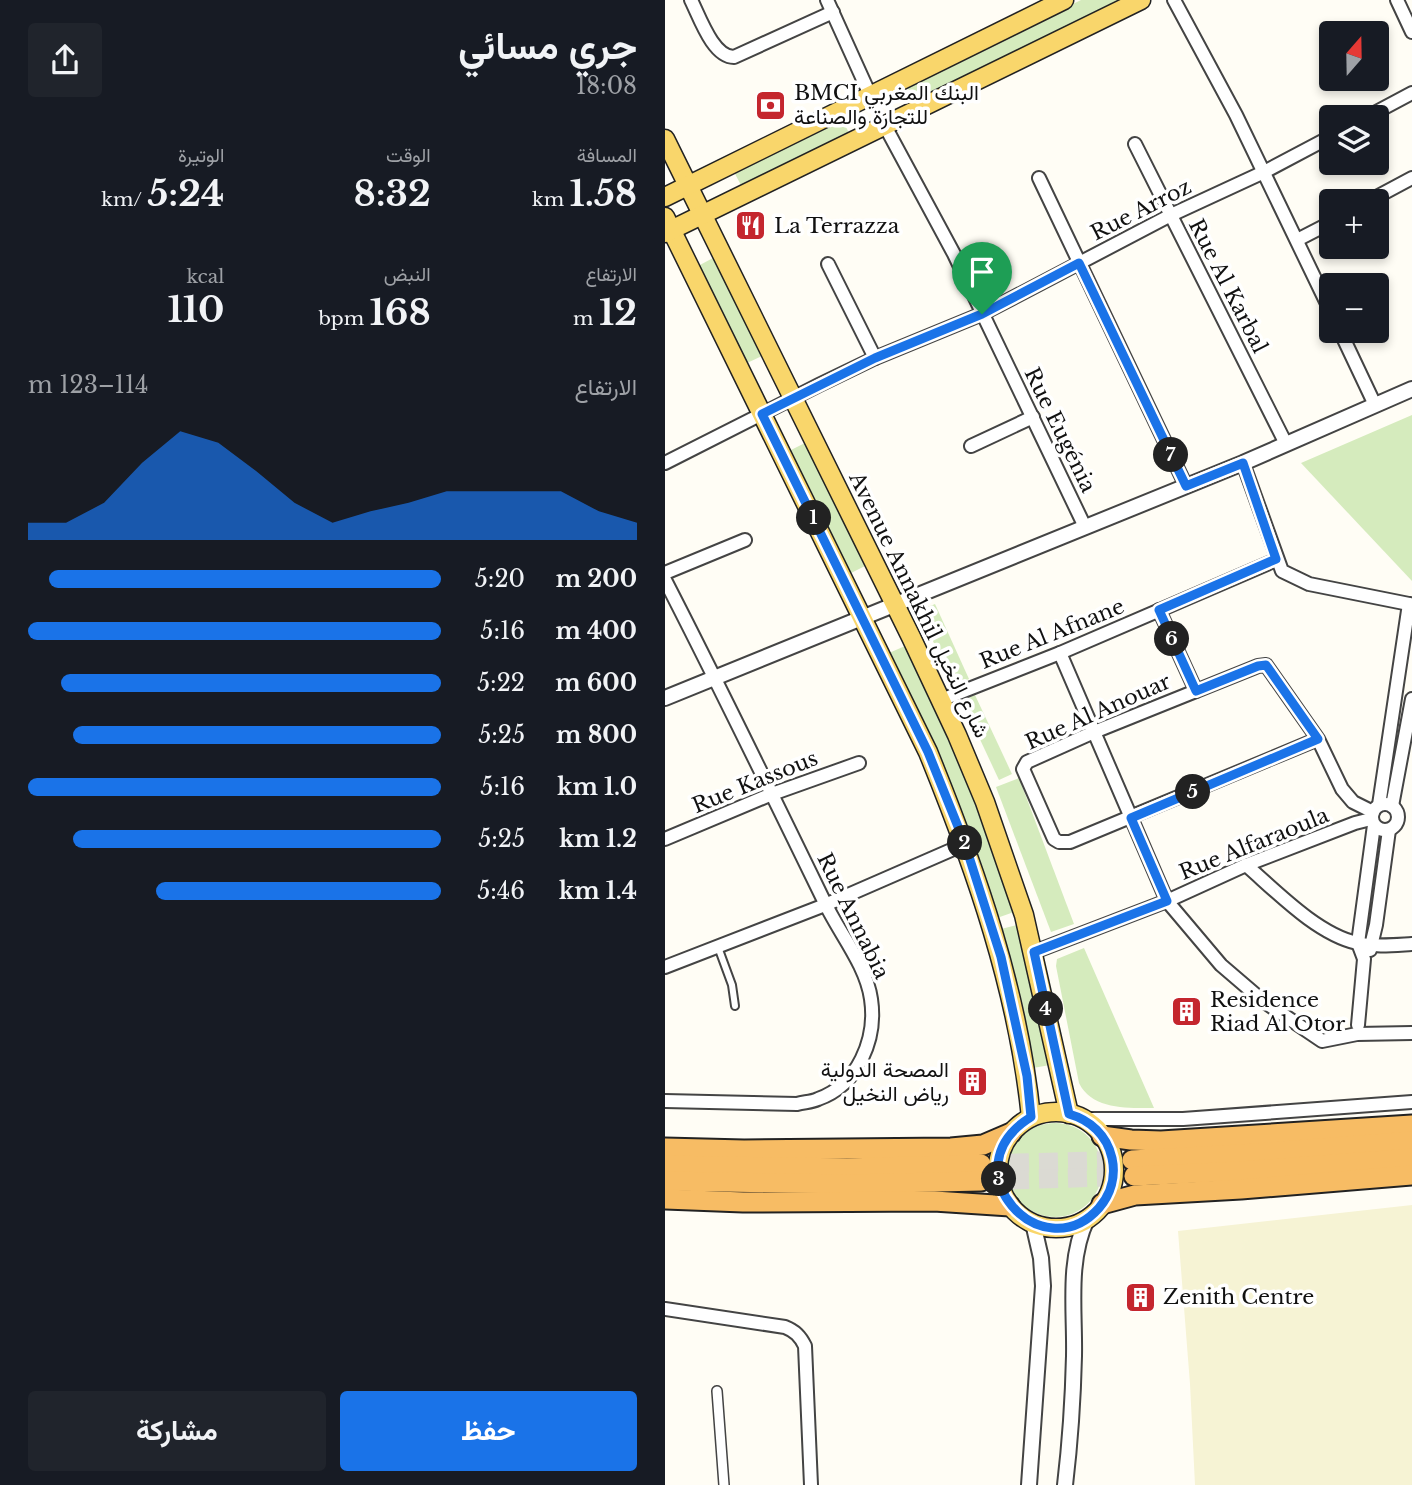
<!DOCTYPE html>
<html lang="ar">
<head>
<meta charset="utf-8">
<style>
	:root { --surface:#171b24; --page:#20242c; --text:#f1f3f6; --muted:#9ea1a6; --accent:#1a73e8 }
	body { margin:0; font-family:"Libre Baskerville",Vazirmatn,serif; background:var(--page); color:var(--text); direction:rtl; height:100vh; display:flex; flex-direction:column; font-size:26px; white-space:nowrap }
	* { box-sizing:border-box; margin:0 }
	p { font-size:23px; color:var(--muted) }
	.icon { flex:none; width:38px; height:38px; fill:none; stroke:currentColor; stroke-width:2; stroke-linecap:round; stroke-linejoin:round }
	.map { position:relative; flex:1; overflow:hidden; direction:ltr }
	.panel { display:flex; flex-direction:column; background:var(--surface); width:665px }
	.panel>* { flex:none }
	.needle { width:46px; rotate:20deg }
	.fabs { position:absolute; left:654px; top:21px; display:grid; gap:14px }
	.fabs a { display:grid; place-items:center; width:70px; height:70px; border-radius:7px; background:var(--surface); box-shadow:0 4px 10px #0003; font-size:35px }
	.pin { position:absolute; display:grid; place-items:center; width:60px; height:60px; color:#fff; margin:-72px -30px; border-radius:50% 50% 50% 0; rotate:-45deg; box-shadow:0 0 7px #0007 }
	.pin .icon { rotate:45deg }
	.km { position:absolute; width:35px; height:35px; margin:-18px; border-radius:50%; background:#222; color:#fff; font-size:19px; line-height:35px; text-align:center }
	.round { display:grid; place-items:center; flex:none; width:74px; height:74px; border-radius:7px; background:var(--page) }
	.headline { display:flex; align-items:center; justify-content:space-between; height:119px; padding:0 28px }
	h1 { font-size:38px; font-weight:700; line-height:52px }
	.stats { display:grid; grid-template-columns:repeat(3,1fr); gap:10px; height:119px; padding:7px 28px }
	.stats div { display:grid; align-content:center }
	.stats b { font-size:35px; font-weight:700 }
	.stats small { font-size:19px; font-weight:400 }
	.stats p { font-size:19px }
	.chart { height:196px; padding:14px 28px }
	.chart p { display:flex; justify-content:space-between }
	.chart svg { width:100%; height:126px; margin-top:7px; fill:var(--accent); opacity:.7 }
	.button { display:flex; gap:14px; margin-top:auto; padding:14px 28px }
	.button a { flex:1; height:80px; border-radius:7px; background:var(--accent); color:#fff; font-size:28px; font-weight:700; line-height:80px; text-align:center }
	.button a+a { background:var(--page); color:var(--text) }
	ul { padding:0 28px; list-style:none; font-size:23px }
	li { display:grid; grid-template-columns:112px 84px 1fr; align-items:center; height:52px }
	li i { height:18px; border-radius:9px; background:var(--accent) }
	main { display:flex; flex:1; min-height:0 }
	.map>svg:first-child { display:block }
	.farmland { fill:#f6f3d4 }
	.green { fill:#d5ebbd }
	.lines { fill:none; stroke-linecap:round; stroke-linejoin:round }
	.trunk-tunnel { stroke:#dbdad3; stroke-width:19; stroke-dasharray:19 10; stroke-linecap:butt }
	.service-casing { stroke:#444; stroke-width:10 }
	.pedestrian-casing { stroke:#444; stroke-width:12 }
	.minor-casing { stroke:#444; stroke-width:16 }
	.tertiary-casing { stroke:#444; stroke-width:18 }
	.primary-casing { stroke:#222; stroke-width:21 }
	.trunk-casing { stroke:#222; stroke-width:23 }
	.service { stroke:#fff; stroke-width:6 }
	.pedestrian { stroke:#fff; stroke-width:9 }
	.minor { stroke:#fff; stroke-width:12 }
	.tertiary { stroke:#fff; stroke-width:14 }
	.primary { stroke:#f9d66b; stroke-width:18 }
	.trunk { stroke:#f7bc64; stroke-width:19 }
	.route-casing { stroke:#fff; stroke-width:14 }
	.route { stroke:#1a73e8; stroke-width:9 }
	.labels { text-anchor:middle; stroke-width:7; stroke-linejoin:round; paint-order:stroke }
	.poi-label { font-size:21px; fill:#111; stroke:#fff; text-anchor:start }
	.street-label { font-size:21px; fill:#111; stroke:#fff }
</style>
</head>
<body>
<main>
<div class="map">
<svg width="747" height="1485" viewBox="0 0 747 1485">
	<rect width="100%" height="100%" fill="#fffdf5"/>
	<!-- farmland -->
	<path class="farmland" d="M747,1205V1485H530L525,1384L513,1231Z"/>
	<!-- green -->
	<g class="green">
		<path d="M416,0H455L250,102L242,86Z"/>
		<path d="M177,119L185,135L77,187L69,172Z"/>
		<path d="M48,258L97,356L82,363L33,266Z"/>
		<path d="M747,415V581L636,463Z"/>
		<path d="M140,443L200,566L186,573L126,450Z"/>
		<path d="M270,604L304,679L289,685L256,616L258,609Z"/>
		<path d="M240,646C281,733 321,820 349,912L332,918C306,825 266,740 224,653Z"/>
		<path d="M310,695L347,774L334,780L297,701Z"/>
		<path d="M354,778L409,924L386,932L331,787Z"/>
		<path d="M352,925L385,1065L368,1068L336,929Z"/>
		<path d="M419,948L489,1108C463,1108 427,1110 414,1083L391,966L392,959Z"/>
		<circle cx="390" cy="1170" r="47"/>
	</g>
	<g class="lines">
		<!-- trunk-tunnel -->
		<g class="trunk-tunnel">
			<path d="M316,1164L467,1160"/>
			<path d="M316,1181L469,1176"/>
		</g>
		<defs>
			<path id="service" d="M53,947L67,985L70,1006"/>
			<path id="pedestrian" d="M52,1391L59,1485"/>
			<g id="minor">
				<path d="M26,0C35,18 48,57 69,57L168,12"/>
				<path d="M162,0L205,95"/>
				<path d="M509,0L571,115L667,314"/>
				<path d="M732,0L747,32"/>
				<path d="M702,117L747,93"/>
				<path d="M220,126L289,254L420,527"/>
				<path d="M470,144L621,444"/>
				<path d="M374,178L521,486"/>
				<path d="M704,201L747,178"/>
				<path d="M632,240L667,222"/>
				<path d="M163,264L210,358"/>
				<path d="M675,331L710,405"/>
				<path d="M306,446L368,417"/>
				<path d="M0,463L154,385L210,358L317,314L506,215L599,172L667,136"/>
				<path d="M578,463L617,571L644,584L744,604L747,607"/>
				<path d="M0,573L80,540"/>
				<path d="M0,580C54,685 106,792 158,899C173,932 201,964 206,999C212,1039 193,1085 153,1099C147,1102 139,1102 132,1104L0,1101"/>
				<path d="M494,610L531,691"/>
				<path d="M395,653L502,901L556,965L598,1001L657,1041L692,1034L747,1033"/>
				<path d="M276,700L395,653L611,560"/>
				<path d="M653,739L405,842H394L389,839L358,769L362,762L429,732L593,666L601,665L653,739L677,789L688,802L708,812"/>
				<circle cx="720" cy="817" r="13"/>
				<path d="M714,805L744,604"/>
				<path d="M727,806L747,699"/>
				<path d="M0,839L107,794L194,763"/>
				<path d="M581,865C612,892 652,934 692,943C710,947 729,945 747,944"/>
				<path d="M705,950L711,925L724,830"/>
				<path d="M369,952L502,901L581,865L690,823L706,819"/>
				<path d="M0,967L160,905L300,844"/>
				<path d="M693,1025L699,959L693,943L709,825"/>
				<path d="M417,1119H518L747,1102"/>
				<path d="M0,1309L120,1327C130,1331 135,1336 140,1346L146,1485"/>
			</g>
			<g id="tertiary">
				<path d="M0,698L578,463L747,389"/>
				<path d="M364,1485L378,1286L376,1258L368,1223"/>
				<path d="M400,1485C405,1443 408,1399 409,1356C410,1311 402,1261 422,1219"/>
			</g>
			<g id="primary">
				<path d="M0,139L246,637L292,735L320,802L359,915L404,1114"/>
				<path d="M0,197L399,0"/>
				<path d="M0,217L263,752C311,870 353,990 366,1117"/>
				<path d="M0,233L476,0"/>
				<circle cx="391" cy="1170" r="58"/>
			</g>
			<g id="trunk">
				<path d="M437,1136L466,1140L496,1141L747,1125"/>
				<path d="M0,1148L79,1150L286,1148L318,1145L346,1133"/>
				<path d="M467,1160L574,1154L747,1141"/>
				<path d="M0,1165L182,1168L316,1164"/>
				<path d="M469,1176L575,1171L747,1158"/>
				<path d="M0,1181L182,1184L316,1181"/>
				<path d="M0,1199L78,1202L269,1201L345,1206"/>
				<path d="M437,1204L470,1195L576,1189L747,1175"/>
			</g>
		</defs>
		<!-- service casing -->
		<use href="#service" class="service-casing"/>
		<!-- pedestrian casing -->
		<use href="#pedestrian" class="pedestrian-casing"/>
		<!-- minor casing -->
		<use href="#minor" class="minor-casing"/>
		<!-- tertiary casing -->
		<use href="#tertiary" class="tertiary-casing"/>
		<!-- primary casing -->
		<use href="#primary" class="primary-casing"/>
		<!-- trunk casing -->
		<use href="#trunk" class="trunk-casing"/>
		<!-- service -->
		<use href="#service" class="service"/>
		<!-- pedestrian -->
		<use href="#pedestrian" class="pedestrian"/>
		<!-- minor -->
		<use href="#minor" class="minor"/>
		<!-- tertiary -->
		<use href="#tertiary" class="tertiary"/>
		<!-- primary -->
		<use href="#primary" class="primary"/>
		<!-- trunk -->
		<use href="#trunk" class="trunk"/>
	</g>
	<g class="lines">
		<defs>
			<path id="route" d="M414,263L521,486L578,463L611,559L494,610L531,691L593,666L601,665L653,739L466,818L502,901L369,952L404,1114C425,1120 442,1135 447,1158C451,1176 446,1194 434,1208C377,1272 282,1169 366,1117L362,1076L336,957L300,844L263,752L97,414L210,358L317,314Z"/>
		</defs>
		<!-- route casing -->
		<use href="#route" class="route-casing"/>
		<!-- route -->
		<use href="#route" class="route"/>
	</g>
	<!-- icons -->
	<defs>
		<symbol id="bank-square" viewBox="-11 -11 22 22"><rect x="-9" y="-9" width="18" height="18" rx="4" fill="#c4262e" stroke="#fff"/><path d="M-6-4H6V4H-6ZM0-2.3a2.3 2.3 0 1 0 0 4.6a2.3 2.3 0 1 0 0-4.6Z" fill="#fff"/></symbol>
		<symbol id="restaurant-square" viewBox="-11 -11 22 22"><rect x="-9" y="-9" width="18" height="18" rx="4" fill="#c4262e" stroke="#fff"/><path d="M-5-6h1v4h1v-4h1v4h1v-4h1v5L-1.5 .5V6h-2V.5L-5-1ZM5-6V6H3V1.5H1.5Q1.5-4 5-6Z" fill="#fff"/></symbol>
		<symbol id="building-square" viewBox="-11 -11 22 22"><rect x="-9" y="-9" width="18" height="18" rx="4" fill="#c4262e" stroke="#fff"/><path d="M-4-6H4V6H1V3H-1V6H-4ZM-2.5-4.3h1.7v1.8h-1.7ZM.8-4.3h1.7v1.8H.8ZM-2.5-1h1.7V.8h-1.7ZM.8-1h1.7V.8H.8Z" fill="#fff"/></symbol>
	</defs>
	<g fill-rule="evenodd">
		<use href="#bank-square" x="88" y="88" width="35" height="35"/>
		<use href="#restaurant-square" x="68" y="208" width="35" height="35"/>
		<use href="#building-square" x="504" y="994" width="35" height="35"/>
		<use href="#building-square" x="290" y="1064" width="35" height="35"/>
		<use href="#building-square" x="458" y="1280" width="35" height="35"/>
	</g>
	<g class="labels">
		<!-- poi labels -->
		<g class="poi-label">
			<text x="129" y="100">BMCI البنك المغربي<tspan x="129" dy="24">للتجارة والصناعة</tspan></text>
			<text x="109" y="233">La Terrazza</text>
			<text x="545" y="1007">Residence<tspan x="545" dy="24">Riad Al Otor</tspan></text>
			<text x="284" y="1077" text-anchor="end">المصحة الدولية<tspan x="284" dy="24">رياض النخيل</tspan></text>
			<text x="498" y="1304">Zenith Centre</text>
		</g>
		<!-- street labels -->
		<g class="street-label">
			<text transform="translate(476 210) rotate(-27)" y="7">Rue Arroz</text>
			<text transform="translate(563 286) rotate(63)" y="7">Rue Al Karbal</text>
			<text transform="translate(395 430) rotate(64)" y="7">Rue Eugénia</text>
			<text transform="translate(254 605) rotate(64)" y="7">Avenue Annakhil شارع النخيل</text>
			<text transform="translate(387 634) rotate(-22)" y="7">Rue Al Afnane</text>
			<text transform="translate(433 712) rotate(-24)" y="7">Rue Al Anouar</text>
			<text transform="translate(90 782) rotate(-22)" y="7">Rue Kassous</text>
			<text transform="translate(589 844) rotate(-22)" y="7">Rue Alfaraoula</text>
			<text transform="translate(188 916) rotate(64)" y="7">Rue Annabia</text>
		</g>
	</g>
</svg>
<div class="fabs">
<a><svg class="needle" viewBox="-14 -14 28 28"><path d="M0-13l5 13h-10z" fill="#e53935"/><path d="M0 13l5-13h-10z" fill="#9ea1a6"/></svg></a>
<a><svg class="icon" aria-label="layers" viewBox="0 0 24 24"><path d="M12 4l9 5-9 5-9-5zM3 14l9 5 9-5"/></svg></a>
<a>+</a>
<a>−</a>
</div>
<div class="pin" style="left:317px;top:314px;background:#1e9e55"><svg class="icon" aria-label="arrive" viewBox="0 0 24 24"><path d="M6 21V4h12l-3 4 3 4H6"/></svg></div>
<b class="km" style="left:149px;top:518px">1</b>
<b class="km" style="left:300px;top:843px">2</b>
<b class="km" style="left:334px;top:1179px">3</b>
<b class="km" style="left:381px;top:1009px">4</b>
<b class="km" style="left:528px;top:792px">5</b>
<b class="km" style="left:507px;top:639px">6</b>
<b class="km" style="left:506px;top:455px">7</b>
</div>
<section class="panel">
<div class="headline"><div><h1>جري مسائي</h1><p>18:08</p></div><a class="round"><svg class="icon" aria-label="share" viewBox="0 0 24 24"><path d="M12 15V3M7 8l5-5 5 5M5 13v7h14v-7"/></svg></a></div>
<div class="stats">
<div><p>المسافة</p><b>1.58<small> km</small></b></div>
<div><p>الوقت</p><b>8:32</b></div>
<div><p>الوتيرة</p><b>5:24<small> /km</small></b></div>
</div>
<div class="stats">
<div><p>الارتفاع</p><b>12<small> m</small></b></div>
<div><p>النبض</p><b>168<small> bpm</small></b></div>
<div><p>kcal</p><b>110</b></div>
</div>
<div class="chart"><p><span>الارتفاع</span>114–123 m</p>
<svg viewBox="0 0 160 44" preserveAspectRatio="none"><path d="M0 44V38L10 38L20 31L30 17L40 6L50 10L60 20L70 31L80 38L90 34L100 31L110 27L120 27L130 27L140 27L150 34L160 38V44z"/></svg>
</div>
<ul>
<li><b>200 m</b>5:20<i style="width:95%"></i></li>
<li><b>400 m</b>5:16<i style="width:100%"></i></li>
<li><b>600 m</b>5:22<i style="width:92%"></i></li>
<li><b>800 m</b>5:25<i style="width:89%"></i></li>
<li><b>1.0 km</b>5:16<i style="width:100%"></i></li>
<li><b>1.2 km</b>5:25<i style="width:89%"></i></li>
<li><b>1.4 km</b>5:46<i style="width:69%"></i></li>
</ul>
<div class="button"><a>حفظ</a><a>مشاركة</a></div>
</section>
</main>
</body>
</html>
